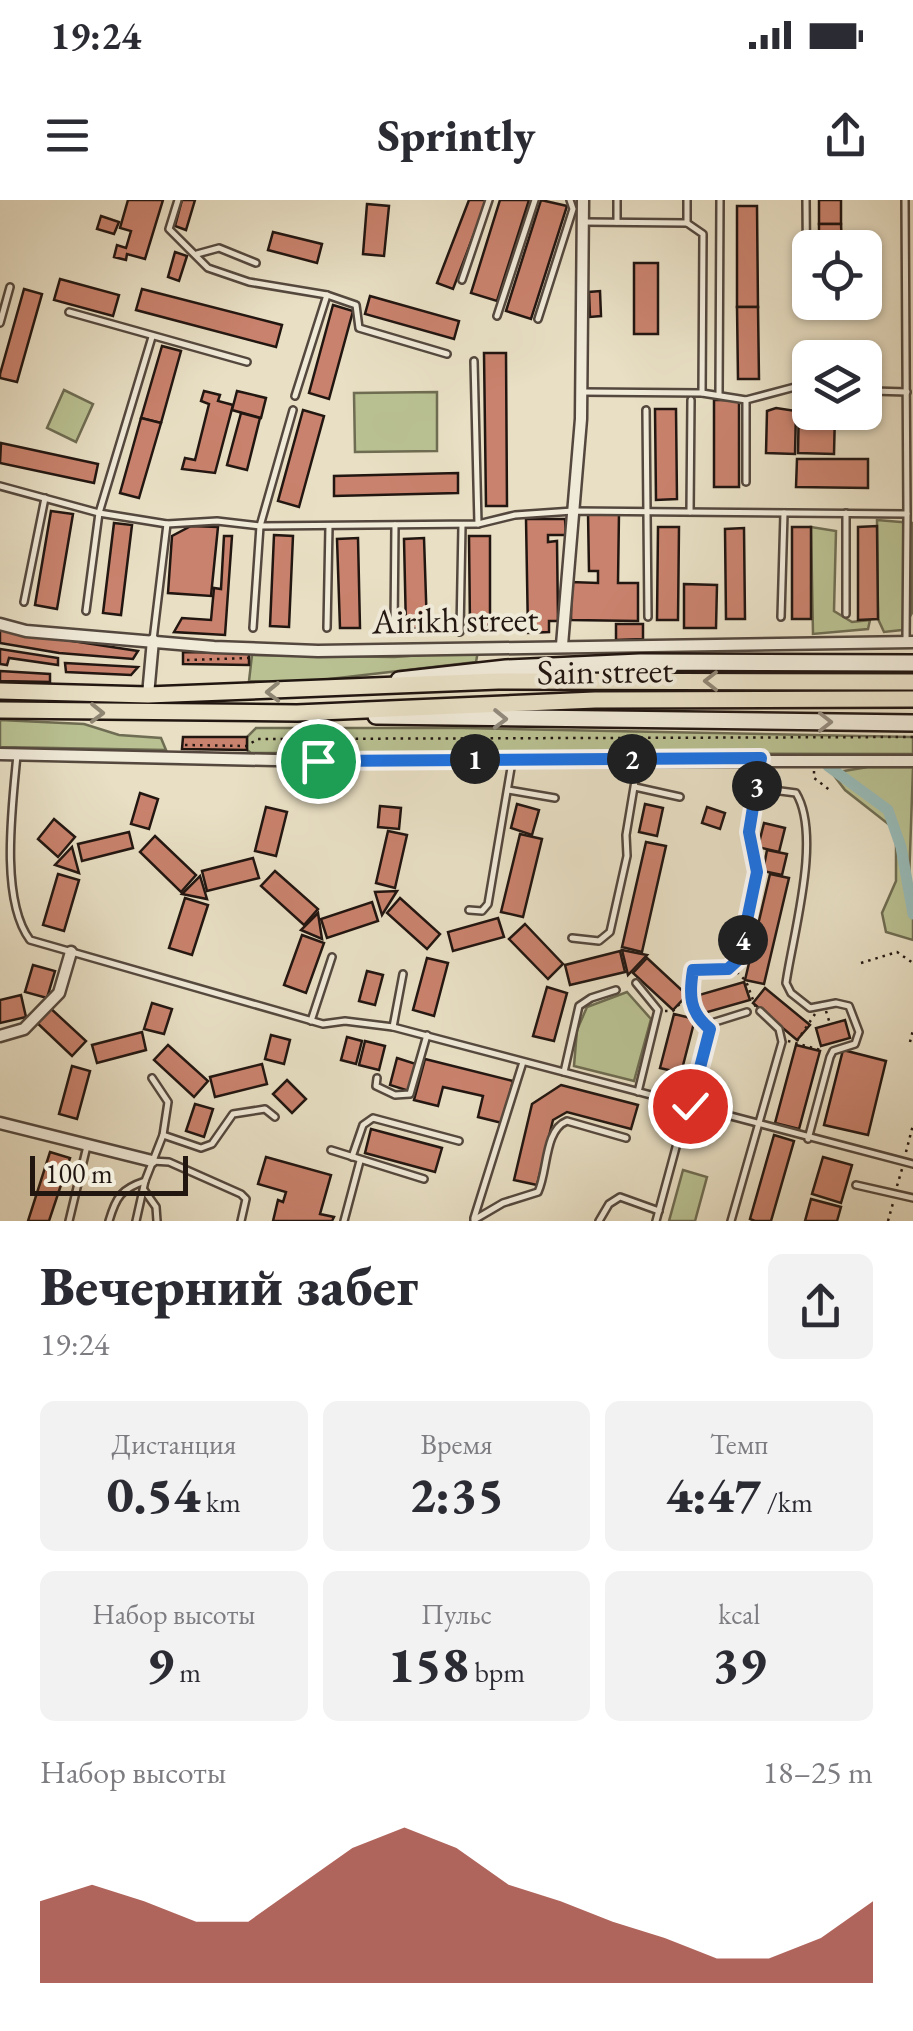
<!DOCTYPE html>
<html lang="ru">
<head>
<meta charset="utf-8">
<style>
	:root { --surface:#fff; --page:#f2f2f3; --text:#2b2b33; --muted:#7c7c81; --accent:#8f2418 }
	body { margin:0; font-family:"EB Garamond",serif; background:var(--page); color:var(--text); height:100vh; display:flex; flex-direction:column; font-size:38px; white-space:nowrap }
	* { box-sizing:border-box; margin:0 }
	p { font-size:32px; color:var(--muted) }
	.icon { flex:none; width:55px; height:55px; fill:none; stroke:currentColor; stroke-width:2; stroke-linecap:round; stroke-linejoin:round }
	.map { position:relative; height:1021px; overflow:hidden }
	.details { display:flex; flex-direction:column; background:var(--surface); flex:1 }
	.details>* { flex:none }
	.tools { position:absolute; left:792px; top:30px; display:grid; gap:20px }
	.tools a { display:grid; place-items:center; width:90px; height:90px; border-radius:15px; background:var(--surface); box-shadow:0 2px 8px #0004; font-size:50px }
	.scale { position:absolute; left:30px; bottom:25px; width:158px; box-sizing:border-box; padding-left:10px; border:5px solid #221611; border-top:0; font-size:28px; line-height:35px; white-space:nowrap; color:#221611; -webkit-text-stroke:8px #f0ead9; paint-order:stroke }
	.pin { position:absolute; display:grid; place-items:center; width:85px; height:85px; color:#fff; margin:-42px; border:5px solid #fff; border-radius:50%; box-shadow:0 2px 10px #0007 }
	.km { position:absolute; width:50px; height:50px; margin:-25px; border-radius:50%; background:#222; color:#fff; font-size:28px; line-height:50px; text-align:center }
	.round { display:grid; place-items:center; flex:none; width:105px; height:105px; border-radius:15px; background:var(--page) }
	.overview { display:flex; align-items:center; justify-content:space-between; height:170px; padding:0 40px }
	h1 { font-size:55px; font-weight:800; line-height:75px }
	.figures { display:grid; grid-template-columns:repeat(3,1fr); gap:15px; height:170px; padding:10px 40px }
	.figures div { display:grid; align-content:center; border-radius:15px; background:var(--page); text-align:center }
	.figures b { font-size:50px; font-weight:800 }
	.figures small { font-size:28px; font-weight:400 }
	.figures p { font-size:28px }
	.chart { height:280px; padding:20px 40px }
	.chart p { display:flex; justify-content:space-between }
	.chart svg { width:100%; height:180px; margin-top:10px; fill:var(--accent); opacity:.7 }
	.status { display:flex; justify-content:space-between; align-items:center; height:70px; padding:0 50px; background:var(--surface); direction:ltr }
	.status svg { height:28px; fill:currentColor }
	header { display:flex; justify-content:space-between; align-items:center; height:130px; padding:0 40px; background:var(--surface); font-size:45px; font-weight:800 }
	.map>svg:first-child { display:block }
	.green { fill:#b9c192; stroke:#6e6c52; stroke-width:2.5 }
	.lines { fill:none; stroke-linecap:round; stroke-linejoin:round }
	.canal { stroke:#98bcba; stroke-width:11 }
	.building { fill:#c9826d; stroke:#221611; stroke-width:2.5 }
	.lane-casing { stroke:#54483e; stroke-width:10 }
	.street-casing { stroke:#54483e; stroke-width:15 }
	.secondary-casing { stroke:#221611; stroke-width:20 }
	.primary-casing { stroke:#221611; stroke-width:20 }
	.path { stroke:#221611; stroke-width:2.5; stroke-dasharray:2.5 5; stroke-linecap:butt }
	.lane { stroke:#f0ead9; stroke-width:5 }
	.street { stroke:#f0ead9; stroke-width:10 }
	.secondary { stroke:#f0ead9; stroke-width:15 }
	.primary { stroke:#e8dfc4; stroke-width:15 }
	.oneway { stroke:#8f8573 }
	.oneway2 { stroke:#938b7f }
	.route-casing { stroke:#fff; stroke-width:20 }
	.route { stroke:#1a73e8; stroke-width:12 }
	.labels { text-anchor:middle; stroke-width:8; stroke-linejoin:round; paint-order:stroke }
	.street-label { font-size:35px; fill:#221611; stroke:#f0ead9 }
</style>
</head>
<body>
<div class="status"><b>19:24</b><svg viewBox="0 0 49 12"><path d="M0 12V9h3v3zM5 12V6h3v6zM10 12V3h3v9zM15 12V0h3v12zM26 1h20v11H26zM47 4h2v5h-2z"/></svg></div>
<header><svg class="icon" aria-label="menu" viewBox="0 0 24 24"><path d="M4 6h16M4 12h16M4 18h16"/></svg>Sprintly<svg class="icon" aria-label="share" viewBox="0 0 24 24"><path d="M12 15V3M7 8l5-5 5 5M5 13v7h14v-7"/></svg></header>
<div class="map">
<svg width="913" height="1021" viewBox="0 0 913 1021">
	<rect width="100%" height="100%" fill="#e8dfc4"/>
	<filter id="stains"><feTurbulence type="fractalNoise" baseFrequency=".002" numOctaves="4"/><feColorMatrix values="0 0 0 0 .2 0 0 0 0 .09 0 0 0 0 .02 0 0 0 .5 -.17"/></filter>
	<radialGradient id="worn" r=".72"><stop offset=".6" stop-color="#630" stop-opacity="0"/><stop offset="1" stop-color="#630" stop-opacity=".3"/></radialGradient>
	<!-- green -->
	<g class="green">
		<path d="M64,190L93,204L76,242L47,228Z"/>
		<path d="M437,192V251L355,252L354,193Z"/>
		<path d="M877,320L913,323L912,413L902,430L884,432L878,419Z"/>
		<path d="M811,327L836,331L834,411L852,422L870,420L868,429L813,434Z"/>
		<path d="M478,451L476,462L295,483L249,481L252,455L394,457Z"/>
		<path d="M0,520L84,524L119,535L161,538L166,550L0,547Z"/>
		<path d="M256,528H462L913,537V554L251,553L247,550V537Z"/>
		<path d="M868,567H913L909,683L913,685V740L886,732L882,713L896,681V630L845,590L832,573Z"/>
		<path d="M627,792L651,819L634,881L574,866L577,830L587,807Z"/>
		<path d="M683,970L707,977L695,1021H669Z"/>
	</g>
	<g class="lines">
		<!-- canal -->
		<path class="canal" d="M828,566L888,610L901,647L913,714"/>
	</g>
	<!-- building -->
	<g class="building">
		<path d="M128,0H163L145,59L127,54L126,60L114,57L117,45L126,48L131,31L120,28Z"/>
		<path d="M182,0H195L186,30L175,26Z"/>
		<path d="M469,0H487L453,89L437,83Z"/>
		<path d="M500,0H529L497,101L471,93Z"/>
		<path d="M541,0L567,6L531,119L506,111Z"/>
		<rect x="819" y="0" width="22" height="24"/>
		<path d="M367,4L389,6L384,56L363,54Z"/>
		<path d="M737,6H757L758,107H737Z"/>
		<path d="M101,16L119,22L114,34L97,29Z"/>
		<path d="M819,24H841L842,48H819Z"/>
		<path d="M273,32L322,44L317,63L268,50Z"/>
		<path d="M175,52L187,56L179,81L168,77Z"/>
		<rect x="634" y="63" width="24" height="71"/>
		<path d="M60,79L119,95L113,116L54,100Z"/>
		<path d="M24,89L42,94L17,182L0,178V174Z"/>
		<path d="M142,89L282,125L276,147L136,110Z"/>
		<path d="M600,91L601,116L590,117L589,92Z"/>
		<path d="M370,96L459,121L454,139L365,114Z"/>
		<path d="M333,105L353,111L329,199L309,193Z"/>
		<path d="M737,107H758L759,179H738Z"/>
		<path d="M162,146L181,151L161,223L141,218Z"/>
		<path d="M484,153H506L507,306H486Z"/>
		<path d="M204,191L220,195L218,201L233,205L215,273L182,269L185,258L195,260L209,204L201,201Z"/>
		<path d="M237,191L266,198L261,218L232,210Z"/>
		<path d="M799,199H810V212H835L834,254L798,253Z"/>
		<rect x="714" y="200" width="25" height="87"/>
		<path d="M776,208L796,211L795,254L766,253L767,211Z"/>
		<path d="M655,209H676L677,299L656,300Z"/>
		<path d="M303,210L324,216L299,307L278,301Z"/>
		<path d="M241,213L260,218L247,270L227,265Z"/>
		<path d="M141,218L161,223L139,298L120,293Z"/>
		<path d="M1,243L98,264L94,283L0,263Z"/>
		<path d="M797,259H868V288L796,287Z"/>
		<path d="M458,273V293L334,296V276Z"/>
		<path d="M51,311L73,314L57,409L35,405Z"/>
		<path d="M588,313H619L618,383H638V421L571,420V382L598,383V371H589Z"/>
		<path d="M526,319H565L566,335H548V342L557,341L558,421H549V432L528,433Z"/>
		<path d="M114,323L132,325L121,415L103,413Z"/>
		<path d="M191,326L218,327L211,396L168,393L172,336Z"/>
		<path d="M877,326L878,419L858,420V327Z"/>
		<path d="M658,327H679L678,420H657Z"/>
		<rect x="792" y="327" width="19" height="92"/>
		<path d="M744,328L745,419H726L725,329Z"/>
		<path d="M274,335L293,336L289,427L270,426Z"/>
		<path d="M224,336H232L225,435L174,432L182,418L211,420L214,388L221,389Z"/>
		<path d="M469,336H490V426H470Z"/>
		<path d="M358,338L360,428H340L337,339Z"/>
		<path d="M424,338L427,428L406,429L404,339Z"/>
		<path d="M684,384L717,385L716,428H684Z"/>
		<path d="M616,424H643V439L616,440Z"/>
		<path d="M0,430L138,451L133,459L59,453L0,443Z"/>
		<path d="M0,449L58,458V465L9,458L7,465L0,464Z"/>
		<path d="M183,452L249,453V465L183,464Z"/>
		<path d="M65,463L138,467L131,475L66,472Z"/>
		<path d="M0,471L50,474V482L0,481Z"/>
		<path d="M183,537H247V550L182,549Z"/>
		<path d="M140,593L158,599L149,629L131,624Z"/>
		<path d="M517,604L539,610L532,635L511,628Z"/>
		<path d="M645,604L663,608L657,636L639,632Z"/>
		<path d="M380,606L401,608L399,629L378,627Z"/>
		<path d="M266,607L287,612L276,656L255,651Z"/>
		<path d="M707,607L725,613L720,629L702,623Z"/>
		<path d="M54,619L75,637L58,657L38,639Z"/>
		<path d="M764,623L785,628L779,652L758,647Z"/>
		<path d="M388,631L407,635L395,688L376,683Z"/>
		<path d="M129,632L133,648L82,661L78,644Z"/>
		<path d="M520,634L542,639L523,717L501,712Z"/>
		<path d="M155,636L196,675L181,692L140,652Z"/>
		<path d="M646,642L666,646L642,752L622,747Z"/>
		<path d="M72,647L79,673L55,665Z"/>
		<path d="M767,650L787,654L782,675L763,671Z"/>
		<path d="M253,658L259,678L207,691L202,671Z"/>
		<path d="M275,671L318,709L304,725L261,686Z"/>
		<path d="M58,674L79,680L64,731L43,725Z"/>
		<path d="M770,674L789,678L764,784L745,780Z"/>
		<path d="M200,676L207,699L182,694Z"/>
		<path d="M397,691L382,715L375,692Z"/>
		<path d="M185,698L208,705L192,755L169,748Z"/>
		<path d="M400,698L440,734L427,749L387,713Z"/>
		<path d="M372,702L378,721L327,738L321,719Z"/>
		<path d="M318,713L322,739L301,730Z"/>
		<path d="M498,718L504,737L453,751L448,732Z"/>
		<path d="M525,724L563,764L548,779L509,739Z"/>
		<path d="M302,735L324,743L306,793L284,785Z"/>
		<path d="M622,750L647,755L628,775Z"/>
		<path d="M620,751L625,772L570,785L565,765Z"/>
		<path d="M427,758L448,763L434,816L413,810Z"/>
		<path d="M647,758L687,795L673,810L633,773Z"/>
		<path d="M33,765L55,771L47,798L25,792Z"/>
		<path d="M367,771L383,775L375,805L359,801Z"/>
		<path d="M744,782L750,800L697,815L692,797Z"/>
		<path d="M547,787L567,793L554,841L533,836Z"/>
		<path d="M765,788L810,825L797,840L753,803Z"/>
		<path d="M21,795L26,817L0,823V800Z"/>
		<path d="M152,803L172,809L164,834L144,829Z"/>
		<path d="M48,806L86,841L72,856L34,820Z"/>
		<path d="M674,814L695,819L681,873L660,868Z"/>
		<path d="M845,820L850,838L821,846L816,828Z"/>
		<path d="M142,832L146,850L97,863L92,845Z"/>
		<path d="M271,835L290,840L284,864L265,859Z"/>
		<path d="M347,837L362,841L356,864L341,860Z"/>
		<path d="M365,841L385,846L379,870L359,865Z"/>
		<path d="M168,845L208,881L194,897L154,860Z"/>
		<path d="M796,845L820,851L799,929L775,923Z"/>
		<path d="M843,850L886,861L868,935L824,925Z"/>
		<path d="M397,858L416,864L409,891L390,885Z"/>
		<path d="M425,859L513,881L502,923L478,917L483,896L443,887L438,906L414,900Z"/>
		<path d="M262,864L267,884L215,897L210,877Z"/>
		<path d="M72,866L90,871L77,919L59,914Z"/>
		<path d="M287,880L306,899L292,913L273,894Z"/>
		<path d="M561,885L638,905L631,929L567,912L553,920L537,985L514,980L532,904Z"/>
		<path d="M195,904L213,909L204,937L186,931Z"/>
		<path d="M371,929L442,948L435,972L365,953Z"/>
		<path d="M774,935L794,941L771,1021H755L750,1019Z"/>
		<path d="M50,952L70,958L49,1021H28Z"/>
		<path d="M266,957L331,975L320,1014L334,1017L332,1021H273L278,1000L283,1002L286,992L258,984Z"/>
		<path d="M823,957L852,965L841,1003L812,994Z"/>
		<path d="M811,999L841,1007L837,1021H805Z"/>
	</g>
	<g class="lines">
		<defs>
			<g id="lane">
				<path d="M178,0L169,29L208,68L249,82L327,95L356,105L359,128L447,154"/>
				<path d="M806,0L807,111"/>
				<path d="M584,22L687,23V0"/>
				<path d="M617,22V0"/>
				<path d="M687,23L703,34L702,193"/>
				<path d="M197,54L219,48L256,63"/>
				<path d="M462,80L489,0"/>
				<path d="M69,112L247,162"/>
				<path d="M497,116L535,0"/>
				<path d="M538,119L573,9L570,0"/>
				<path d="M0,123L10,87"/>
				<path d="M474,161L478,324"/>
				<path d="M865,186L873,191L907,192"/>
				<path d="M582,192L702,193L746,200L810,183"/>
				<path d="M719,194L720,0"/>
				<path d="M295,196L327,95"/>
				<path d="M746,200V282"/>
				<path d="M646,210L648,417"/>
				<path d="M0,286L99,313L167,324L217,321L260,326L478,324L515,315L573,311L907,314L905,0"/>
				<path d="M690,312L691,200"/>
				<path d="M846,313V414"/>
				<path d="M24,402L45,298"/>
				<path d="M86,411L99,313L152,137"/>
				<path d="M781,417L784,313"/>
				<path d="M253,428L260,326L293,210"/>
				<path d="M327,428L329,326"/>
				<path d="M394,429L395,325"/>
				<path d="M460,432L462,325"/>
				<path d="M153,440L167,324"/>
				<path d="M906,441L907,314"/>
				<path d="M17,555C12,608 0,700 30,740L323,824L345,821L393,827L913,964"/>
				<path d="M635,587L680,597"/>
				<path d="M757,588L796,593C822,636 793,734 786,783L791,793L810,808L836,803L849,806L859,832L855,844L833,851L830,857L808,939"/>
				<path d="M508,590L555,598"/>
				<path d="M469,710L482,711L488,704L512,562"/>
				<path d="M572,738L599,741L610,732L627,656L626,635L638,563"/>
				<path d="M693,770L728,769L739,759L757,672L749,631L761,561"/>
				<path d="M636,783L658,810L638,892"/>
				<path d="M311,821L332,757"/>
				<path d="M393,827L403,774"/>
				<path d="M564,872L579,806L591,798L616,790"/>
				<path d="M377,878L376,886L395,895L410,894L427,835"/>
				<path d="M163,935L201,948L212,944L233,914L265,909L275,917"/>
				<path d="M331,950L424,979"/>
				<path d="M352,957L363,925L373,918L459,941"/>
				<path d="M152,961L169,962L241,994L246,999L241,1021"/>
				<path d="M856,985L913,998"/>
				<path d="M144,990L156,1007L157,1021"/>
				<path d="M474,1018L523,862"/>
				<path d="M474,1020L503,1003L538,992C548,971 544,930 567,921L626,938"/>
				<path d="M69,1021L87,946"/>
				<path d="M109,1021C116,997 121,989 145,981L163,935L168,902L152,878"/>
				<path d="M136,1021L145,981"/>
				<path d="M344,1021L360,961"/>
				<path d="M599,1021L609,1004L620,997L659,1011"/>
				<path d="M656,1021L707,833L715,822L747,812"/>
				<path d="M731,1021L782,842L779,829L760,811"/>
			</g>
			<g id="street">
				<path d="M0,424L26,431L214,447L318,451L913,442"/>
				<path d="M562,445L581,219L583,0"/>
				<path d="M148,495L153,440"/>
				<path d="M0,554L318,561H913"/>
				<path d="M0,836L24,829L59,793L71,752"/>
				<path d="M0,923L152,961"/>
			</g>
			<g id="secondary">
				<path d="M399,480L506,468L640,462L913,463"/>
				<path d="M376,516L913,523"/>
			</g>
			<g id="primary">
				<path d="M0,491L148,495L498,481L913,482"/>
				<path d="M0,510L297,513L595,500L913,499"/>
			</g>
		</defs>
		<!-- lane casing -->
		<use href="#lane" class="lane-casing"/>
		<!-- street casing -->
		<use href="#street" class="street-casing"/>
		<!-- secondary casing -->
		<use href="#secondary" class="secondary-casing"/>
		<!-- primary casing -->
		<use href="#primary" class="primary-casing"/>
		<!-- path -->
		<g class="path">
			<path d="M187,460L248,458"/>
			<path d="M185,545L246,546L258,539L913,537"/>
			<path d="M814,571V578L831,591"/>
			<path d="M861,763L897,752L913,763"/>
			<path d="M737,772L746,781L756,808"/>
			<path d="M689,793L692,776"/>
			<path d="M665,811H673L689,794L696,818L705,824"/>
			<path d="M826,811L830,824"/>
			<path d="M788,841L824,851"/>
			<path d="M797,841L815,814"/>
			<path d="M910,842L913,830"/>
			<path d="M906,952L913,925"/>
			<path d="M897,986L902,969"/>
			<path d="M888,1021L893,1003"/>
		</g>
		<!-- lane -->
		<use href="#lane" class="lane"/>
		<!-- street -->
		<use href="#street" class="street"/>
		<!-- secondary -->
		<use href="#secondary" class="secondary"/>
		<!-- primary -->
		<use href="#primary" class="primary"/>
	</g>
	<!-- one-way arrows -->
	<defs><path id="oneway-chevron" d="M-2-3.5L2.5 0L-2 3.5" fill="none" stroke-width="1.6" stroke-linecap="round" stroke-linejoin="round" transform="scale(2.5)"/></defs>
	<g class="oneway">
		<use href="#oneway-chevron" transform="translate(711 481) rotate(-180)"/>
		<use href="#oneway-chevron" transform="translate(273 492) rotate(179)"/>
		<use href="#oneway-chevron" transform="translate(97 513) rotate(1)"/>
	</g>
	<g class="oneway2">
		<use href="#oneway-chevron" transform="translate(500 519) rotate(1)"/>
		<use href="#oneway-chevron" transform="translate(825 522)"/>
	</g>
	<g class="lines">
		<defs>
			<path id="route" d="M318,561L761,558L749,632L757,672L739,759L728,769L693,770C689,795 689,812 710,829L690,906"/>
		</defs>
		<!-- route casing -->
		<use href="#route" class="route-casing"/>
		<!-- route -->
		<use href="#route" class="route"/>
	</g>
	<g class="labels">
		<!-- street labels -->
		<g class="street-label">
			<text transform="translate(455 420) rotate(-1)" y="12">Airikh street</text>
			<text transform="translate(605 471) rotate(-1)" y="12">Sain street</text>
		</g>
	</g>
	<rect width="100%" height="100%" filter="url(#stains)"/>
	<rect width="100%" height="100%" fill="url(#worn)"/>
</svg>
<div class="tools">
<a><svg class="icon" aria-label="locate" viewBox="0 0 24 24"><circle cx="12" cy="12" r="6"/><path d="M12 2v4M12 18v4M2 12h4M18 12h4"/></svg></a>
<a><svg class="icon" aria-label="layers" viewBox="0 0 24 24"><path d="M12 4l9 5-9 5-9-5zM3 14l9 5 9-5"/></svg></a>
</div>
<div class="scale">100 m</div>
<div class="pin" style="left:318px;top:561px;background:#1e9e55"><svg class="icon" aria-label="arrive" viewBox="0 0 24 24"><path d="M6 21V4h12l-3 4 3 4H6"/></svg></div>
<div class="pin" style="left:690px;top:906px;background:#d93025"><svg class="icon" aria-label="check" viewBox="0 0 24 24"><path d="M5 12l5 5 9-10"/></svg></div>
<b class="km" style="left:475px;top:559px">1</b>
<b class="km" style="left:632px;top:559px">2</b>
<b class="km" style="left:757px;top:586px">3</b>
<b class="km" style="left:743px;top:740px">4</b>
</div>
<section class="details">
<div class="overview"><div><h1>Вечерний забег</h1><p>19:24</p></div><a class="round"><svg class="icon" aria-label="share" viewBox="0 0 24 24"><path d="M12 15V3M7 8l5-5 5 5M5 13v7h14v-7"/></svg></a></div>
<div class="figures">
<div><p>Дистанция</p><b>0.54<small> km</small></b></div>
<div><p>Время</p><b>2:35</b></div>
<div><p>Темп</p><b>4:47<small> /km</small></b></div>
</div>
<div class="figures">
<div><p>Набор высоты</p><b>9<small> m</small></b></div>
<div><p>Пульс</p><b>158<small> bpm</small></b></div>
<div><p>kcal</p><b>39</b></div>
</div>
<div class="chart"><p><span>Набор высоты</span>18–25 m</p>
<svg viewBox="0 0 160 44" preserveAspectRatio="none"><path d="M0 44V24L10 20L20 24L30 29L40 29L50 20L60 11L70 6L80 11L90 20L100 24L110 29L120 33L130 38L140 38L150 33L160 24V44z"/></svg>
</div>
</section>
</body>
</html>
